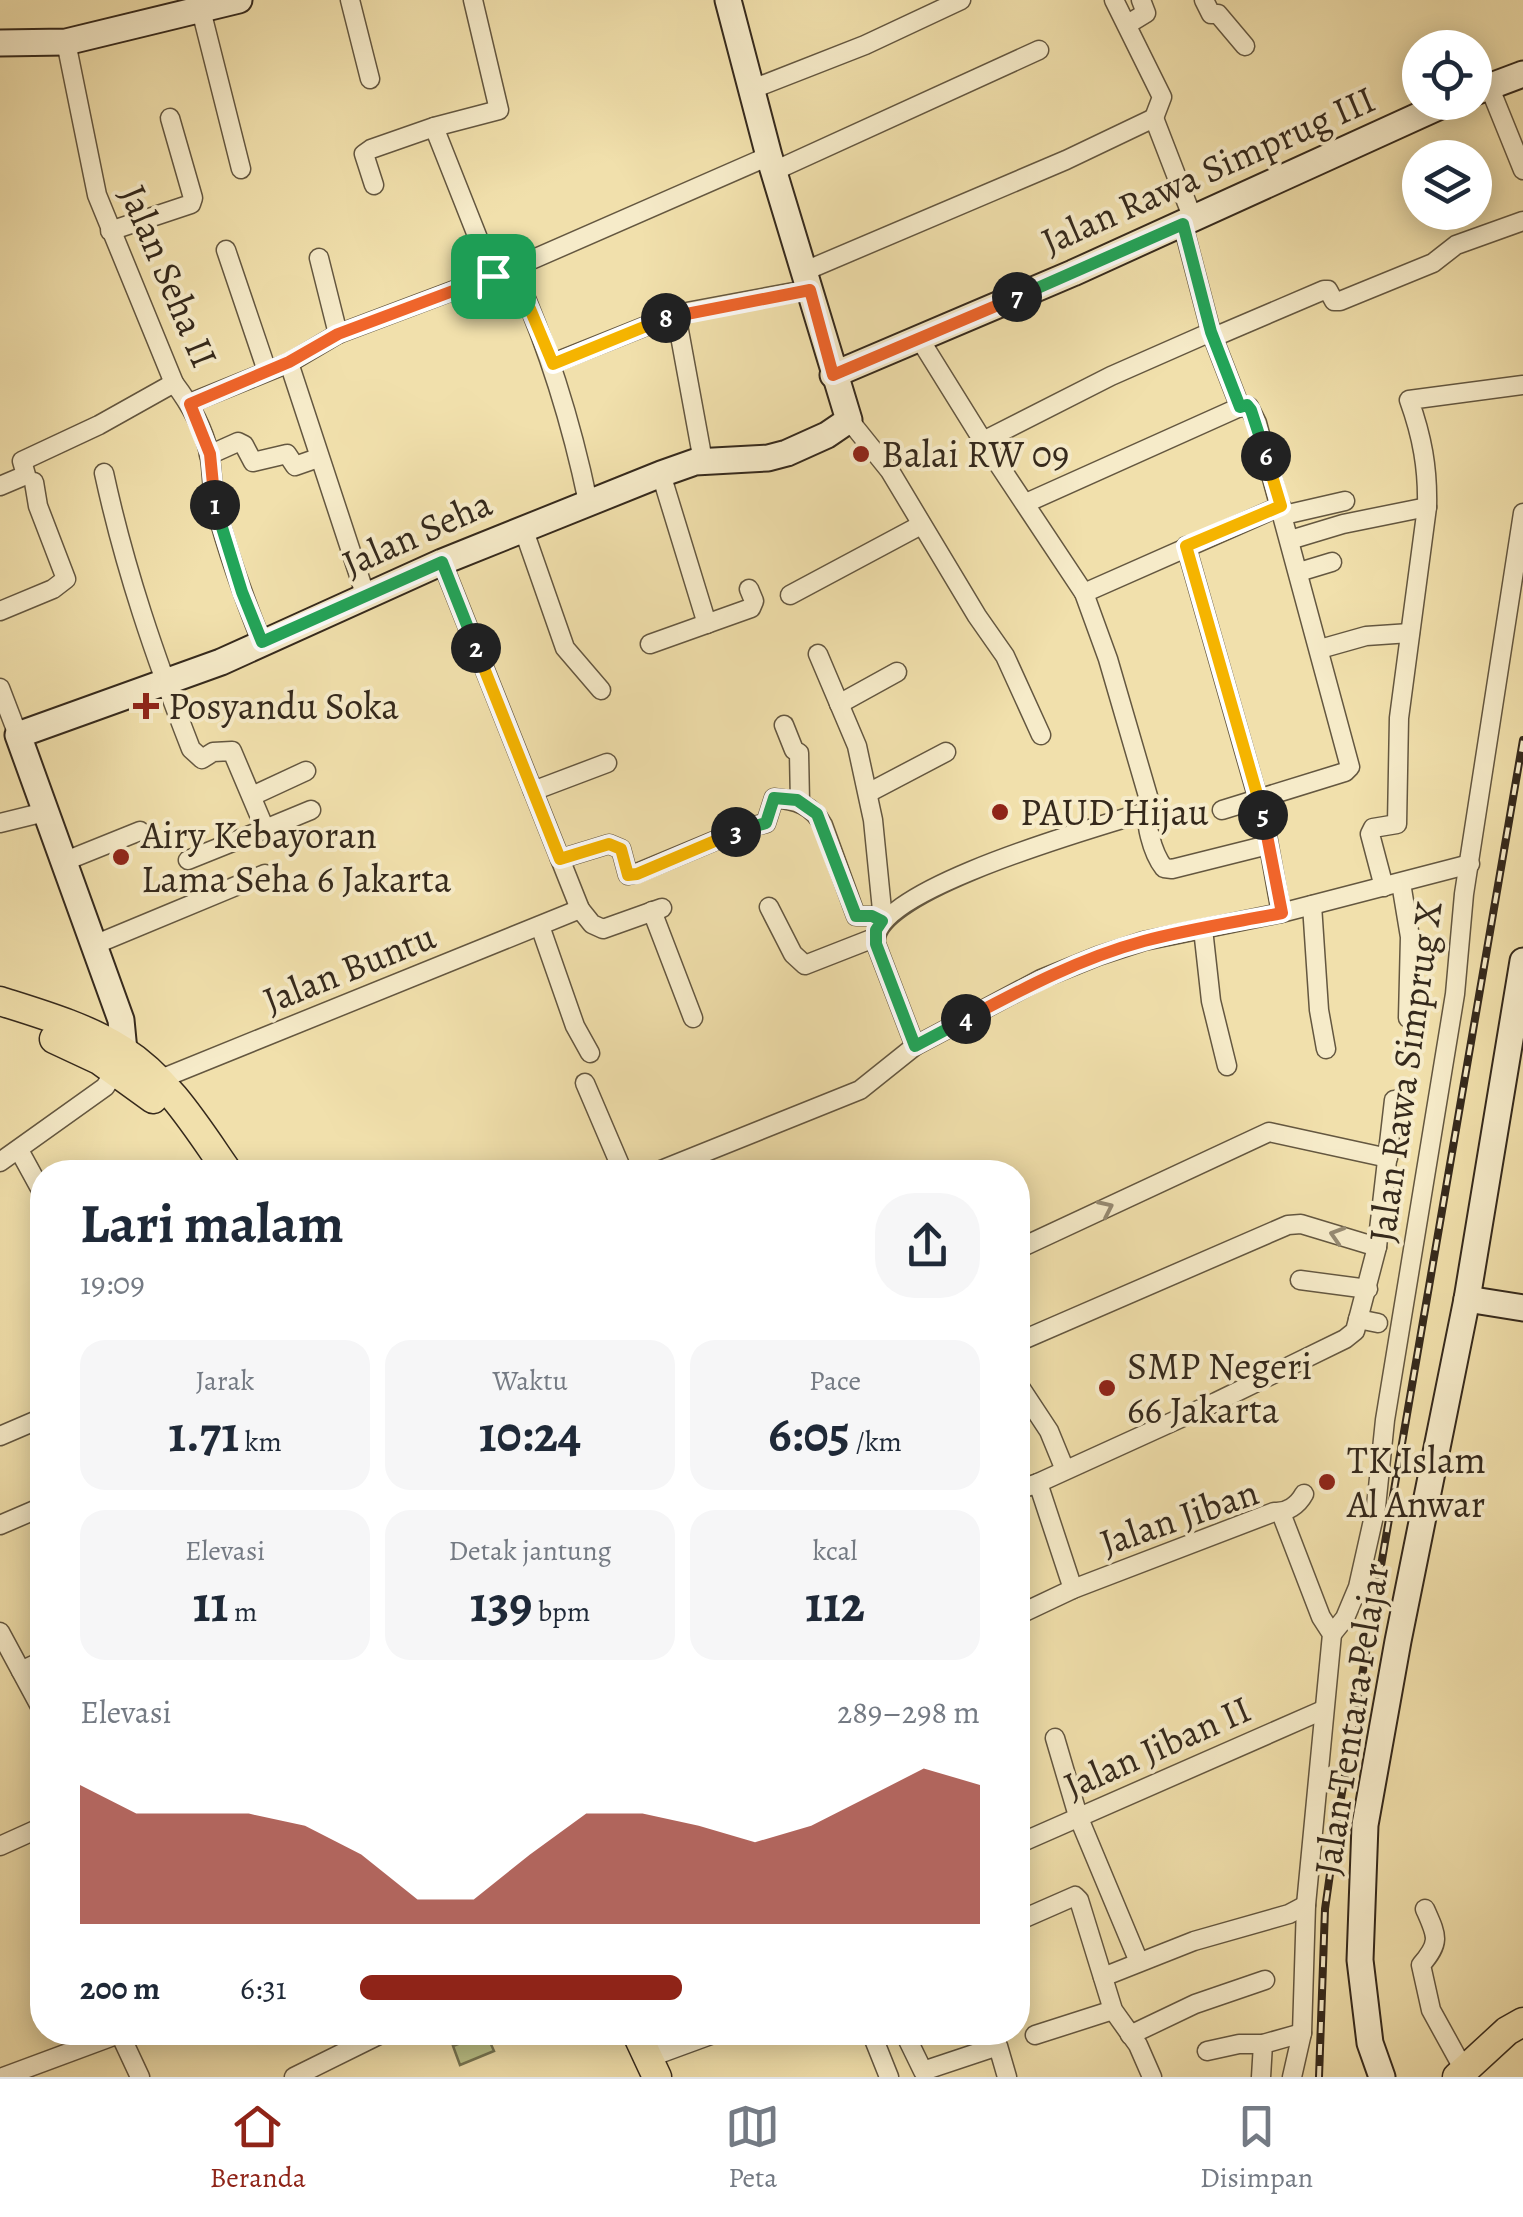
<!DOCTYPE html>
<html lang="id">
<head>
<meta charset="utf-8">
<style>
	:root { --surface:#fff; --page:#f6f6f7; --text:#1f2937; --muted:#747a83; --line:#e0e1e3; --accent:#8f2418 }
	body { margin:0; font-family:Alegreya,serif; background:var(--page); color:var(--text); height:100vh; display:flex; flex-direction:column; font-size:38px; white-space:nowrap }
	* { box-sizing:border-box; margin:0 }
	p { font-size:32px; color:var(--muted) }
	.icon { flex:none; width:55px; height:55px; fill:none; stroke:currentColor; stroke-width:2; stroke-linecap:round; stroke-linejoin:round }
	.map { position:relative; flex:1; overflow:hidden }
	.sheet { position:absolute; left:30px; top:1160px; width:1000px; height:885px; display:flex; flex-direction:column; background:var(--surface); border-radius:40px; box-shadow:0 5px 25px #0003 }
	.sheet>* { flex:none }
	.tools { position:absolute; left:1402px; top:30px; display:grid; gap:20px }
	.tools a { display:grid; place-items:center; width:90px; height:90px; border-radius:50%; background:var(--surface); box-shadow:0 5px 25px #0003; font-size:50px }
	.pin { position:absolute; display:grid; place-items:center; width:85px; height:85px; color:#fff; margin:-42px; border-radius:20px; box-shadow:0 5px 15px #0006 }
	.km { position:absolute; width:50px; height:50px; margin:-25px; border-radius:50%; background:#222; color:#fff; font-size:28px; line-height:50px; text-align:center }
	.round { display:grid; place-items:center; flex:none; width:105px; height:105px; border-radius:40px; background:var(--page) }
	.head { display:flex; align-items:center; justify-content:space-between; height:170px; padding:0 50px }
	h1 { font-size:55px; font-weight:700; line-height:75px }
	.metrics { display:grid; grid-template-columns:repeat(3,1fr); gap:15px; height:170px; padding:10px 50px }
	.metrics div { display:grid; align-content:center; border-radius:25px; background:var(--page); text-align:center }
	.metrics b { font-size:50px; font-weight:700 }
	.metrics small { font-size:28px; font-weight:400 }
	.metrics p { font-size:28px }
	.chart { height:280px; padding:20px 50px }
	.chart p { display:flex; justify-content:space-between }
	.chart svg { width:100%; height:180px; margin-top:10px; fill:var(--accent); opacity:.7 }
	ul { padding:0 50px; list-style:none; font-size:32px }
	li { display:grid; grid-template-columns:160px 120px 1fr; align-items:center; height:75px }
	li i { height:25px; border-radius:12px; background:var(--accent) }
	.tabs { display:flex; justify-content:space-around; align-items:center; height:140px; border-top:2px solid var(--line); background:var(--surface); font-size:28px; color:var(--muted) }
	.tabs a { display:grid; justify-items:center; gap:5px }
	.tabs .active { color:var(--accent) }
	.map>svg:first-child { display:block }
	.green { fill:#bcc288; stroke:#787652; stroke-width:2.5 }
	.lines { fill:none; stroke-linecap:round; stroke-linejoin:round }
	.street-casing { stroke:#645740; stroke-width:21 }
	.secondary-casing { stroke:#35291c; stroke-width:29 }
	.primary-casing { stroke:#35291c; stroke-width:31 }
	.street { stroke:#f6ebc9; stroke-width:18 }
	.secondary { stroke:#f6ebc9; stroke-width:25 }
	.primary { stroke:#f1e0ac; stroke-width:28 }
	.rail-casing { stroke:#35291c; stroke-width:8 }
	.rail { stroke:#f6ebc9; stroke-width:4; stroke-dasharray:11; stroke-linecap:butt }
	.oneway { stroke:#968a72 }
	.split-1-casing { stroke:#fff; stroke-width:20 }
	.split-2-casing { stroke:#fff; stroke-width:20 }
	.split-3-casing { stroke:#fff; stroke-width:20 }
	.split-4-casing { stroke:#fff; stroke-width:20 }
	.split-5-casing { stroke:#fff; stroke-width:20 }
	.split-6-casing { stroke:#fff; stroke-width:20 }
	.split-7-casing { stroke:#fff; stroke-width:20 }
	.split-8-casing { stroke:#fff; stroke-width:20 }
	.split-9-casing { stroke:#fff; stroke-width:20 }
	.split-1 { stroke:#f0652b; stroke-width:12 }
	.split-2 { stroke:#22a559; stroke-width:12 }
	.split-3 { stroke:#f5b400; stroke-width:12 }
	.split-4 { stroke:#22a559; stroke-width:12 }
	.split-5 { stroke:#f0652b; stroke-width:12 }
	.split-6 { stroke:#f5b400; stroke-width:12 }
	.split-7 { stroke:#22a559; stroke-width:12 }
	.split-8 { stroke:#f0652b; stroke-width:12 }
	.split-9 { stroke:#f5b400; stroke-width:12 }
	.poi-dot { fill:#8f2418; stroke:#f6ebc9; stroke-width:4 }
	.labels { text-anchor:middle; stroke-width:8; stroke-linejoin:round; paint-order:stroke }
	.street-label { font-size:38px; fill:#35291c; stroke:#f6ebc9 }
	.poi-label { font-size:38px; fill:#35291c; stroke:#f6ebc9; text-anchor:start }
</style>
</head>
<body>
<div class="map">
<svg width="1523" height="2077" viewBox="0 0 1523 2077">
	<rect width="100%" height="100%" fill="#f1e0ac"/>
	<filter id="stains"><feTurbulence type="fractalNoise" baseFrequency=".002" numOctaves="4"/><feColorMatrix values="0 0 0 0 .2 0 0 0 0 .09 0 0 0 0 .02 0 0 0 .5 -.17"/></filter>
	<radialGradient id="worn" r=".72"><stop offset=".6" stop-color="#630" stop-opacity="0"/><stop offset="1" stop-color="#630" stop-opacity=".3"/></radialGradient>
	<!-- green -->
	<path class="green" d="M486,2033L494,2051L460,2065L453,2046Z"/>
	<g class="lines">
		<defs>
			<g id="street">
				<path d="M350,0L370,79"/>
				<path d="M1114,0L1162,97L1154,118"/>
				<path d="M1204,0L1211,14H1218L1245,46"/>
				<path d="M201,10L241,169"/>
				<path d="M1128,24L1146,13L1141,0"/>
				<path d="M66,42L97,195L174,383C190,404 203,427 209,453C213,471 211,490 216,508C228,554 244,598 262,643"/>
				<path d="M1489,86L1523,170"/>
				<path d="M750,90L865,45L961,0"/>
				<path d="M1154,118L1193,219"/>
				<path d="M434,127L493,276"/>
				<path d="M774,171L1039,50"/>
				<path d="M374,185L364,154L371,149L434,127L499,110L473,0"/>
				<path d="M1183,225L1211,332L1240,407"/>
				<path d="M110,231L191,204L193,198L170,118"/>
				<path d="M226,250L267,371"/>
				<path d="M319,258L338,334"/>
				<path d="M513,268C547,344 571,420 588,502"/>
				<path d="M805,271L1066,160L1154,118"/>
				<path d="M676,314L703,461"/>
				<path d="M1214,337L1324,290H1328L1334,301H1340L1433,263L1456,245L1523,221"/>
				<path d="M919,338L983,441L1084,593L1108,659L1150,803C1142,819 1153,854 1164,868L1172,869L1268,845"/>
				<path d="M289,363L366,597"/>
				<path d="M553,363L676,314L810,289"/>
				<path d="M190,403L289,363L338,334L513,268L769,156"/>
				<path d="M849,420L890,471L977,616L1005,656L1041,735"/>
				<path d="M983,441L1111,376L1211,332"/>
				<path d="M209,455L238,442L244,445L253,462L287,454L295,466L318,458"/>
				<path d="M104,473C125,570 155,657 191,749L202,759L213,752L232,751L265,829L188,860"/>
				<path d="M661,474L707,624"/>
				<path d="M0,486L26,475L22,461L99,425L174,383"/>
				<path d="M1026,503L1240,407"/>
				<path d="M1284,515L1345,501"/>
				<path d="M523,528L565,648L601,690"/>
				<path d="M1290,540L1343,524L1427,507"/>
				<path d="M1186,546L1265,824L1281,913"/>
				<path d="M442,562L580,909L592,924L603,929L662,908"/>
				<path d="M1299,572L1332,562"/>
				<path d="M1084,593L1281,506"/>
				<path d="M790,595L921,525"/>
				<path d="M0,611L53,589L66,579L38,506L34,482"/>
				<path d="M650,644L751,608L754,601L749,589"/>
				<path d="M1320,649L1366,636L1410,633"/>
				<path d="M818,654L857,746L873,820L883,920"/>
				<path d="M0,688L18,735"/>
				<path d="M839,704L897,672"/>
				<path d="M784,725L794,750L799,753L800,802"/>
				<path d="M533,791L607,763"/>
				<path d="M868,793L946,752"/>
				<path d="M252,796L306,771"/>
				<path d="M1222,810L1345,772L1350,767L1257,423L1249,407H1240"/>
				<path d="M0,823L45,812"/>
				<path d="M265,829L311,810"/>
				<path d="M560,859L609,844L621,849L628,875L637,873L743,829L766,823L774,798C796,800 812,805 823,825L856,916H872L882,921"/>
				<path d="M63,862L140,831"/>
				<path d="M1401,883L1410,937L1408,1018"/>
				<path d="M1384,887L1370,834L1373,828L1397,824L1399,718L1427,507C1428,468 1422,436 1409,400L1523,385"/>
				<path d="M1312,905L1319,1010L1326,1049"/>
				<path d="M769,907L793,954L805,965L874,938"/>
				<path d="M652,911L693,1018"/>
				<path d="M540,926L575,1026L590,1053"/>
				<path d="M1203,929L1211,1001L1227,1066"/>
				<path d="M94,945L265,874"/>
				<path d="M915,1046L876,944C867,890 1101,826 1145,812"/>
				<path d="M585,1083L623,1172"/>
				<path d="M152,1087L168,1076L580,909"/>
				<path d="M19,1150L42,1192"/>
				<path d="M0,1162L105,1087L116,1070"/>
				<path d="M656,1172L860,1090L915,1046L1041,979L1098,956L1144,941L1281,913L1470,864"/>
				<path d="M1018,1249L1269,1132L1388,1158"/>
				<path d="M1300,1280L1368,1289"/>
				<path d="M1358,1319L1378,1323"/>
				<path d="M1018,1342L1288,1225L1301,1224L1377,1247L1394,1100"/>
				<path d="M1018,1384L1049,1431L1065,1470"/>
				<path d="M0,1436L42,1418"/>
				<path d="M1038,1483L1216,1402L1345,1339L1355,1331L1377,1247"/>
				<path d="M1018,1490L1038,1483L1073,1589"/>
				<path d="M1281,1513L1321,1617L1332,1634L1306,1905L1302,2033L1292,2077"/>
				<path d="M0,1525L42,1507"/>
				<path d="M1018,1615L1073,1589L1274,1512C1287,1513 1298,1505 1304,1494"/>
				<path d="M0,1632L42,1710"/>
				<path d="M1332,1634L1345,1618L1358,1587L1376,1507L1385,1420L1455,994L1464,894L1523,513"/>
				<path d="M21,1671L42,1661"/>
				<path d="M1055,1738L1078,1816L1139,1962"/>
				<path d="M1018,1844L1323,1710"/>
				<path d="M0,1846L42,1827"/>
				<path d="M1425,1909C1437,1936 1441,1942 1421,1965L1431,2010L1464,2070"/>
				<path d="M1018,1921L1075,1896L1079,1900L1113,2010L1138,2045L1152,2077"/>
				<path d="M1103,1977L1194,1941L1289,1914L1306,1905"/>
				<path d="M119,2032L140,2077"/>
				<path d="M871,2032L889,2077"/>
				<path d="M904,2032L923,2071L998,2046L1007,2077"/>
				<path d="M1035,2035L1113,2010"/>
				<path d="M1130,2035L1195,2004L1265,1980"/>
				<path d="M1207,2051L1239,2044H1263"/>
				<path d="M648,2058L719,2032"/>
				<path d="M3,2077L119,2034"/>
				<path d="M294,2077L385,2032"/>
				<path d="M1261,2077L1263,2044L1302,2033"/>
			</g>
			<g id="secondary">
				<path d="M0,43L66,42L239,0"/>
				<path d="M1475,92L1523,74"/>
				<path d="M833,375L1073,273L1449,102"/>
				<path d="M118,1065L124,1051L121,1020L18,735L221,662L442,562L661,474L695,462L768,458L787,453L827,435L849,420L769,156L728,0"/>
				<path d="M1467,1299L1523,1308"/>
				<path d="M1382,2077L1370,2043L1360,1960L1365,1825L1398,1641L1467,1299L1523,961"/>
			</g>
			<g id="primary">
				<path d="M0,1001C41,1014 86,1027 122,1050C168,1079 198,1129 228,1172"/>
				<path d="M54,1039L99,1060L153,1099"/>
				<path d="M636,2032L657,2077"/>
				<path d="M1457,2077L1507,2031L1523,2022"/>
			</g>
		</defs>
		<!-- street casing -->
		<use href="#street" class="street-casing"/>
		<!-- secondary casing -->
		<use href="#secondary" class="secondary-casing"/>
		<!-- primary casing -->
		<use href="#primary" class="primary-casing"/>
		<!-- street -->
		<use href="#street" class="street"/>
		<!-- secondary -->
		<use href="#secondary" class="secondary"/>
		<!-- primary -->
		<use href="#primary" class="primary"/>
		<defs>
			<path id="rail" d="M1319,2077L1325,1909L1340,1804L1523,740"/>
		</defs>
		<!-- rail casing -->
		<use href="#rail" class="rail-casing"/>
		<!-- rail -->
		<use href="#rail" class="rail"/>
	</g>
	<!-- one-way arrows -->
	<defs><path id="oneway-chevron" d="M-2-3.5L2.5 0L-2 3.5" fill="none" stroke-width="1.6" stroke-linecap="round" stroke-linejoin="round" transform="scale(2.5)"/></defs>
	<g class="oneway">
		<use href="#oneway-chevron" transform="translate(1106 1208) rotate(-25)"/>
		<use href="#oneway-chevron" transform="translate(1337 1235) rotate(-163)"/>
	</g>
	<g class="lines">
		<defs>
			<path id="split-1" d="M215,505L210,454L190,404L289,362L338,334L493,276"/>
			<path id="split-2" d="M215,505L242,592L262,642L442,562L476,648"/>
			<path id="split-3" d="M476,648L560,859L609,844L621,849L628,875L637,874L736,832"/>
			<path id="split-4" d="M736,832L766,823L774,798L797,800L817,814L856,916H872L882,921L876,930V944L915,1046L966,1019"/>
			<path id="split-5" d="M966,1019C1024,988 1081,958 1144,941C1189,929 1236,922 1282,913L1263,815"/>
			<path id="split-6" d="M1263,815L1186,546L1281,506L1266,456"/>
			<path id="split-7" d="M1017,297L1183,224L1211,332L1240,407L1247,405L1251,410L1266,456"/>
			<path id="split-8" d="M666,318L810,290L833,375L1017,297"/>
			<path id="split-9" d="M493,276L513,268L553,364L666,318"/>
		</defs>
		<!-- split-1 casing -->
		<use href="#split-1" class="split-1-casing"/>
		<!-- split-2 casing -->
		<use href="#split-2" class="split-2-casing"/>
		<!-- split-3 casing -->
		<use href="#split-3" class="split-3-casing"/>
		<!-- split-4 casing -->
		<use href="#split-4" class="split-4-casing"/>
		<!-- split-5 casing -->
		<use href="#split-5" class="split-5-casing"/>
		<!-- split-6 casing -->
		<use href="#split-6" class="split-6-casing"/>
		<!-- split-7 casing -->
		<use href="#split-7" class="split-7-casing"/>
		<!-- split-8 casing -->
		<use href="#split-8" class="split-8-casing"/>
		<!-- split-9 casing -->
		<use href="#split-9" class="split-9-casing"/>
		<!-- split-1 -->
		<use href="#split-1" class="split-1"/>
		<!-- split-2 -->
		<use href="#split-2" class="split-2"/>
		<!-- split-3 -->
		<use href="#split-3" class="split-3"/>
		<!-- split-4 -->
		<use href="#split-4" class="split-4"/>
		<!-- split-5 -->
		<use href="#split-5" class="split-5"/>
		<!-- split-6 -->
		<use href="#split-6" class="split-6"/>
		<!-- split-7 -->
		<use href="#split-7" class="split-7"/>
		<!-- split-8 -->
		<use href="#split-8" class="split-8"/>
		<!-- split-9 -->
		<use href="#split-9" class="split-9"/>
	</g>
	<!-- markers -->
	<g class="poi-dot">
		<circle cx="861" cy="454" r="10"/>
		<path d="M141 691h10v10h10v10h-10v10h-10v-10h-10v-10h10z"/>
		<circle cx="1000" cy="812" r="10"/>
		<circle cx="121" cy="857" r="10"/>
		<circle cx="1107" cy="1388" r="10"/>
		<circle cx="1327" cy="1482" r="10"/>
	</g>
	<g class="labels">
		<!-- street labels -->
		<g class="street-label">
			<text transform="translate(1208 170) rotate(-24)" y="13">Jalan Rawa Simprug III</text>
			<text transform="translate(169 276) rotate(67)" y="13">Jalan Seha II</text>
			<text transform="translate(417 533) rotate(-24)" y="13">Jalan Seha</text>
			<text transform="translate(349 968) rotate(-22)" y="13">Jalan Buntu</text>
			<text transform="translate(1405 1072) rotate(-82)" y="13">Jalan Rawa Simprug X</text>
			<text transform="translate(1179 1517) rotate(-19)" y="13">Jalan Jiban</text>
			<text transform="translate(1351 1719) rotate(-81)" y="13">Jalan Tentara Pelajar</text>
			<text transform="translate(1157 1747) rotate(-24)" y="13">Jalan Jiban II</text>
		</g>
		<!-- poi labels -->
		<g class="poi-label">
			<text x="881" y="467">Balai RW 09</text>
			<text x="168" y="719">Posyandu Soka</text>
			<text x="1020" y="825">PAUD Hijau</text>
			<text x="141" y="848">Airy Kebayoran<tspan x="141" dy="44">Lama Seha 6 Jakarta</tspan></text>
			<text x="1127" y="1379">SMP Negeri<tspan x="1127" dy="44">66 Jakarta</tspan></text>
			<text x="1347" y="1473">TK Islam<tspan x="1347" dy="44">Al Anwar</tspan></text>
		</g>
	</g>
	<rect width="100%" height="100%" filter="url(#stains)"/>
	<rect width="100%" height="100%" fill="url(#worn)"/>
</svg>
<div class="tools">
<a><svg class="icon" aria-label="locate" viewBox="0 0 24 24"><circle cx="12" cy="12" r="6"/><path d="M12 2v4M12 18v4M2 12h4M18 12h4"/></svg></a>
<a><svg class="icon" aria-label="layers" viewBox="0 0 24 24"><path d="M12 4l9 5-9 5-9-5zM3 14l9 5 9-5"/></svg></a>
</div>
<div class="pin" style="left:493px;top:276px;background:#1e9e55"><svg class="icon" aria-label="arrive" viewBox="0 0 24 24"><path d="M6 21V4h12l-3 4 3 4H6"/></svg></div>
<b class="km" style="left:215px;top:505px">1</b>
<b class="km" style="left:476px;top:648px">2</b>
<b class="km" style="left:736px;top:832px">3</b>
<b class="km" style="left:966px;top:1019px">4</b>
<b class="km" style="left:1263px;top:815px">5</b>
<b class="km" style="left:1266px;top:456px">6</b>
<b class="km" style="left:1017px;top:297px">7</b>
<b class="km" style="left:666px;top:318px">8</b>
<section class="sheet">
<div class="head"><div><h1>Lari malam</h1><p>19:09</p></div><a class="round"><svg class="icon" aria-label="share" viewBox="0 0 24 24"><path d="M12 15V3M7 8l5-5 5 5M5 13v7h14v-7"/></svg></a></div>
<div class="metrics">
<div><p>Jarak</p><b>1.71<small> km</small></b></div>
<div><p>Waktu</p><b>10:24</b></div>
<div><p>Pace</p><b>6:05<small> /km</small></b></div>
</div>
<div class="metrics">
<div><p>Elevasi</p><b>11<small> m</small></b></div>
<div><p>Detak jantung</p><b>139<small> bpm</small></b></div>
<div><p>kcal</p><b>112</b></div>
</div>
<div class="chart"><p><span>Elevasi</span>289–298 m</p>
<svg viewBox="0 0 160 44" preserveAspectRatio="none"><path d="M0 44V10L10 17L20 17L30 17L40 20L50 27L60 38L70 38L80 27L90 17L100 17L110 20L120 24L130 20L140 13L150 6L160 10V44z"/></svg>
</div>
<ul>
<li><b>200 m</b>6:31<i style="width:52%"></i></li>
</ul>
</section>
</div>
<nav class="tabs">
<a class="active"><svg class="icon" aria-label="home" viewBox="0 0 24 24"><path d="M3 11l9-7 9 7M6 9v11h12V9"/></svg>Beranda</a>
<a><svg class="icon" aria-label="map" viewBox="0 0 24 24"><path d="M3 6l6-2 6 2 6-2v14l-6 2-6-2-6 2zM9 4v14M15 6v14"/></svg>Peta</a>
<a><svg class="icon" aria-label="saved" viewBox="0 0 24 24"><path d="M7 4h10v16l-5-4-5 4z"/></svg>Disimpan</a>
</nav>
</body>
</html>
